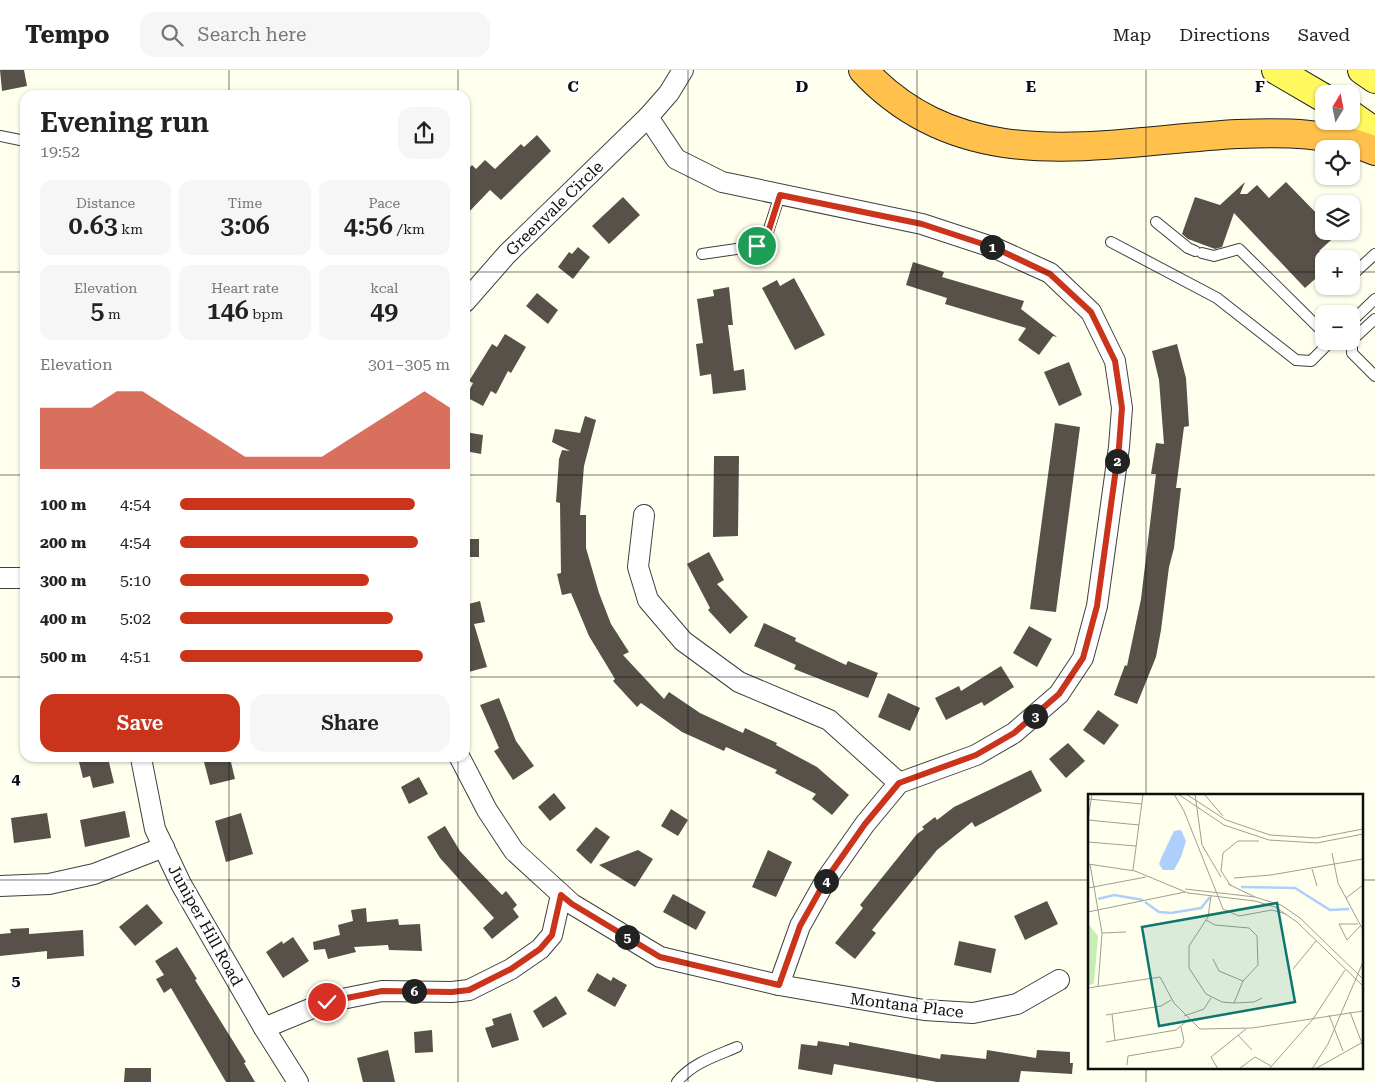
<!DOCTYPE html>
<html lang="en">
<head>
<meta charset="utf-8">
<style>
	:root { --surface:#fff; --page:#f6f6f6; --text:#222; --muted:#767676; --line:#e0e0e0; --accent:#c9341a }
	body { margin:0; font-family:"Roboto Serif",serif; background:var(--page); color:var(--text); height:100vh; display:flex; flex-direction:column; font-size:19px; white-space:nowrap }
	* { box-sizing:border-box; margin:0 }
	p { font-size:16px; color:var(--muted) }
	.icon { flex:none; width:28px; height:28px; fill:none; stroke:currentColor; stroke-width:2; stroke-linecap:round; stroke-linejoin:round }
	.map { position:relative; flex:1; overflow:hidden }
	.drawer { position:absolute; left:20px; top:20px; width:450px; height:672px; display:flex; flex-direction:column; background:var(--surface); border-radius:15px; box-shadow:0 1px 4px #0004 }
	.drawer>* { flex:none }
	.needle { width:32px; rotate:10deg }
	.buttons { position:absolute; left:1315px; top:15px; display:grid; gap:10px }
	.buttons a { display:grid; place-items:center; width:45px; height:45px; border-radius:10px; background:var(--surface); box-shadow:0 1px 4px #0004; font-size:25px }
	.pin { position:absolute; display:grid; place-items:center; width:42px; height:42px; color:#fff; margin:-21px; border:2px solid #fff; border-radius:50%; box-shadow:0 1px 5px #0007 }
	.km { position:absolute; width:25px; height:25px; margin:-12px; border-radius:50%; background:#222; color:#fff; font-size:14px; line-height:25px; text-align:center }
	.round { display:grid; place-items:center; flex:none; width:52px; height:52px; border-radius:15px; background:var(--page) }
	.headline { display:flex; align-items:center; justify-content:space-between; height:85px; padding:0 20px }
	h1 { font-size:28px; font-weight:600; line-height:38px }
	.stats { display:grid; grid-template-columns:repeat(3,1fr); gap:8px; height:85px; padding:5px 20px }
	.stats div { display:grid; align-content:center; border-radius:12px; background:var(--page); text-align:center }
	.stats b { font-size:25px; font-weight:600 }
	.stats small { font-size:14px; font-weight:400 }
	.stats p { font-size:14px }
	.chart { height:140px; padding:10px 20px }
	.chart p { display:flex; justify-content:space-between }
	.chart svg { width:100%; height:90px; margin-top:5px; fill:var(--accent); opacity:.7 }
	.primary-button { display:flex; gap:10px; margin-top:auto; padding:10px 20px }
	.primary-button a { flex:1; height:58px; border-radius:15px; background:var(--accent); color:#fff; font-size:20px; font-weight:600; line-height:58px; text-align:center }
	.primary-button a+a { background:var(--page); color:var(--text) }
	ul { padding:0 20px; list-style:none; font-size:16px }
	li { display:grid; grid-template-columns:80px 60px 1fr; align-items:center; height:38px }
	li i { height:12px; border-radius:6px; background:var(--accent) }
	header { display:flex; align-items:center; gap:30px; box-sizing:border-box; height:70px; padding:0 25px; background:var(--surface); border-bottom:1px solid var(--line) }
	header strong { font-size:24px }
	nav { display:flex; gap:28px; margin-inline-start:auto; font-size:18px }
	.search { width:350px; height:45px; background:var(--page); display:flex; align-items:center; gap:12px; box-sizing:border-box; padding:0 18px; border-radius:15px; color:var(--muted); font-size:19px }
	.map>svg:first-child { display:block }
	.building { fill:#575149 }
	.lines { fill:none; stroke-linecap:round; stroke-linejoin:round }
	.service-casing { stroke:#404040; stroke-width:12 }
	.minor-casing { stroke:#404040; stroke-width:22 }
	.primary-casing { stroke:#1e1e1e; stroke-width:30 }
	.motorway-casing { stroke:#1e1e1e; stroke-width:30 }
	.service { stroke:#fff; stroke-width:10 }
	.minor { stroke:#fff; stroke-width:20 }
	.primary { stroke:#fff85e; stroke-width:28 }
	.motorway { stroke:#ffc14c; stroke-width:28 }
	.route-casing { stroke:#fff; stroke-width:10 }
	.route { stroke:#c9341a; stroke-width:6 }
	.grid { fill:none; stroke:#0d0d0d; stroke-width:1; stroke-opacity:0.55 }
	.labels { text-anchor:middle; stroke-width:5; stroke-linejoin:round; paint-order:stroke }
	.street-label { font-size:16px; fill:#0d0d0d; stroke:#fff }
	.inset-river { fill:none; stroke:#aecffb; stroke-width:2.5 }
	.inset-road { fill:none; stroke:#9e9e94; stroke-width:1 }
	.view { fill:#0f766e; fill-opacity:0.15; stroke:#0f766e; stroke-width:2.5 }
	.inset-edge { fill:none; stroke:#0d0d0d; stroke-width:2.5 }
	.grid-label { font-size:16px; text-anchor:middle; font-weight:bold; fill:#0d0d0d; stroke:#fff; stroke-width:5; stroke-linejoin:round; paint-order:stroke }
</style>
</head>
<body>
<header>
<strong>Tempo</strong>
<div class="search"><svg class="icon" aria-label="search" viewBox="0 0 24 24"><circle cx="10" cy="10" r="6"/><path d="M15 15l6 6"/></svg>Search here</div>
<nav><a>Map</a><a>Directions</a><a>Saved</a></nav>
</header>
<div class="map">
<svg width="1375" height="1012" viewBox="0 0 1375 1012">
	<rect width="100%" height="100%" fill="#ffe"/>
	<!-- building -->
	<g class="building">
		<path d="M0,0H24L27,16L2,21Z"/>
		<path d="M537,65L551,81L501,130L490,120L465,146V103L472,95L476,99L485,90L495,99L521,74L524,77Z"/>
		<path d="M1245,112L1240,124H1247L1257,115L1269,128L1286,112L1324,151V161H1341L1319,181L1324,186V201L1305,218L1234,143L1222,177L1215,179L1188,169L1182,164L1195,127L1220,135Z"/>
		<path d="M623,127L640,145L609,174L592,156Z"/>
		<path d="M578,177L590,187L573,209L558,197L569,182L572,184Z"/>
		<path d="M913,192L944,202L942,207L1024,231L1021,239L1057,267L1053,266L1039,285L1018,270L1026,258L945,234L947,228L906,215Z"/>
		<path d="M794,208L825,265L795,280L762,218L777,210L780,216Z"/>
		<path d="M729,217L733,255H728L734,301L744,299L746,320L713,324L711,304L700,306L696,274L703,273L697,229L714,226L713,220Z"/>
		<path d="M537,223L558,240L548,254L526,236Z"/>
		<path d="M505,264L526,277L511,303L508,301L496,324L491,321L483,336L466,327L473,313L469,311L492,274L497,277Z"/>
		<path d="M1177,274L1186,308L1189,356L1184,357L1176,418H1181L1174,478L1169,497L1161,560L1156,587L1137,634L1114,625L1125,595L1127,596L1141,529L1156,404H1151L1156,373L1164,374L1159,310L1152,281Z"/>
		<path d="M1069,292L1082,325L1059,336L1044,302Z"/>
		<path d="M585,346L596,350L584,396L580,445H586V478L599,523L611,554L629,582L623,585L664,629L669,622L700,643L743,663L745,658L777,673L776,675L817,697L849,725L832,745L812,729L816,724L775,703L777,700L726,677L724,681L682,662L641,633L637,637L613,611L615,609L589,566L571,523L562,525L557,504L561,503L560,433L556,432L559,389L562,380L570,381L552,372L555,359L580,363Z"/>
		<path d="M1055,353L1080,357L1056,542L1030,539Z"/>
		<path d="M465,362L483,365L481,384L465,381Z"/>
		<path d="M714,386H739L738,466L713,467Z"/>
		<rect x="465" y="469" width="14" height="18"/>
		<path d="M709,482L724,510L717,514L748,547L730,564L708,540L710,538L687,494Z"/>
		<path d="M480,531L485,552L474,554L487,597L465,603V535Z"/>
		<path d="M764,553L796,568L795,571L846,595L848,591L878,603L868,628L794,599L796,595L754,576Z"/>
		<path d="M1029,556L1052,569L1037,597L1013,583Z"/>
		<path d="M1001,596L1014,617L984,636L982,632L946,650L935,628L959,616L961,621Z"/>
		<path d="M888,623L920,638L910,661L878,647Z"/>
		<path d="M499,628L516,671L534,696L513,710L494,681L499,678L480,635Z"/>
		<path d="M1098,640L1119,655L1104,675L1083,660Z"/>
		<path d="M1068,673L1085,691L1066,708L1049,689Z"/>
		<path d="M97,688H108L114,713L93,718L90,706L83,708L79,692Z"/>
		<path d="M203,688H230L235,709L210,715Z"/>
		<path d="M1031,700L1042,721L975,757L972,752L937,780L872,860L876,863L855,889L835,873L863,838L860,835L917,764L924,759L922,757L935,747L937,750L954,737Z"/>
		<path d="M419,707L428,724L409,734L401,717Z"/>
		<path d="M554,723L566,738L550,751L538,737Z"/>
		<path d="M671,739L688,750L678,766L661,756Z"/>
		<path d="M125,741L130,767L85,777L80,750Z"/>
		<path d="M47,743L51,768L14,773L11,748Z"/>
		<path d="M241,743L253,784L226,792L215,751Z"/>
		<path d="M445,756L460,781L473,795L502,825L506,821L517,835L513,839L519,847L492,869L483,858L494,848L440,788L427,767Z"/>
		<path d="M596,757L610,767L591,794L576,780Z"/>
		<path d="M638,780L653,789L635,817L599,795Z"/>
		<path d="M768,780L792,792L776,827L752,817Z"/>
		<path d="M673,824L706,842L696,860L663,842Z"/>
		<path d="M1047,831L1058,854L1025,870L1014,846Z"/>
		<path d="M147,834L163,853L135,876L119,857Z"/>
		<path d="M366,838L367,852L398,849L399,855L420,854L422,881L389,880L388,875L354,877L356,882L328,889L325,879L314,880L313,872L340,865L338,855L353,851L351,840Z"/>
		<path d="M29,858V864L83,860L84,886L47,889V881L0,886V864L11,863L10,859Z"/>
		<path d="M293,867L309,891L283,908L266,882L282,871L283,874Z"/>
		<path d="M959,871L996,879L991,903L954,895Z"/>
		<path d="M177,877L197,909L195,910L246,992L244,993L255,1012H226L171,918L164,923L156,909L164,905L155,891Z"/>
		<path d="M597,903L611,911L613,907L627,915L615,937L587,921Z"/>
		<path d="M556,926L567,944L543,958L533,941Z"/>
		<path d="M511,943L519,970L492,978L485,958L494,955L492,949Z"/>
		<path d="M432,960L433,982L415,983L414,962Z"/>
		<path d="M818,971L849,976V972L940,989L941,984L986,989L987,980L1036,988L1037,980L1070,982V993H1073L1072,1004L1021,1001L1019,1012H937L834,994L832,1005L798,999L801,974L817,976Z"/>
		<path d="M388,980L395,1012H363L357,988Z"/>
		<path d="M125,998H151V1012H124Z"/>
	</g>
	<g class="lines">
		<defs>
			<g id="service">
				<path d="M0,66L25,71"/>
				<path d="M1156,152L1188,178L1195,181"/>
				<path d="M1111,172L1217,228L1296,290L1311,291L1331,271"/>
				<path d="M1202,183L1214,186L1239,179L1324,263"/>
				<path d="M702,184L757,176L767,165L780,125"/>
				<path d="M1351,206L1375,184"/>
				<path d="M1337,218L1340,216"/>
				<path d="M1375,249L1352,270V283L1375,306"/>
				<path d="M1351,252L1375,229"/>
				<path d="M677,1012C692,993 716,986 737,977"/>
			</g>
			<g id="minor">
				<path d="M465,232L507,184L648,47L669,23L683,0"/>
				<path d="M644,445L638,497L648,530L683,571L739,612L829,650L899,713"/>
				<path d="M0,508H25"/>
				<path d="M141,688L155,759L181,814L264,958L298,1012"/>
				<path d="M460,688L487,740L514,781L572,834L660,887L779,915L800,856L827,808L865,754L899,713L976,685L1014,663L1059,624L1083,588L1097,536L1119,377L1122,338L1115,291L1091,242L1050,203L995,178L922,154L722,112L676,89L648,47"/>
				<path d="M0,816L49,814L94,804L164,777"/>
				<path d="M779,915L924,940L973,943L1017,934L1059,910"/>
				<path d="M264,958L327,932L382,921L452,922L469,920L511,899L540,879L552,865L561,825"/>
			</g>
			<g id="primary">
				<path d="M1276,0L1324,28"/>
				<path d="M1362,0L1375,9"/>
				<path d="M1351,45L1375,62"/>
			</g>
			<path id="motorway" d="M863,0C966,111 1105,71 1238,64C1283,62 1332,62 1375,81"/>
		</defs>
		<!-- service casing -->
		<use href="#service" class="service-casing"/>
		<!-- minor casing -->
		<use href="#minor" class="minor-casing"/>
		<!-- primary casing -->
		<use href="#primary" class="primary-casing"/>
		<!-- motorway casing -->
		<use href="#motorway" class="motorway-casing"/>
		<!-- service -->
		<use href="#service" class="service"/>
		<!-- minor -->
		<use href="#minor" class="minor"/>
		<!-- primary -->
		<use href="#primary" class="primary"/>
		<!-- motorway -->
		<use href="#motorway" class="motorway"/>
	</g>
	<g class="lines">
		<defs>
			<path id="route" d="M327,932L382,921L452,922L469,920L511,899L540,879L552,865L561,825L572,834L660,887L779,915L800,856L827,808L865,754L899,713L976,685L1014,663L1059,624L1083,588L1097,536L1119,377L1122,338L1115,291L1091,242L1050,204L995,178L922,154L780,125L767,166L757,176"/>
		</defs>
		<!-- route casing -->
		<use href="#route" class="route-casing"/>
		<!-- route -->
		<use href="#route" class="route"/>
	</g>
	<!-- grid -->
	<path class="grid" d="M229,0V25M458,0V25M688,0V1012M917,0V1012M1146,0V726M0,202H25M465,202H1324M1351,202H1375M0,405H25M465,405H1375M0,607H25M465,607H1375M229,688V1012M458,688V1012M0,810H1089M1361,810H1375M1146,998V1012"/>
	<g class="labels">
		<!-- street labels -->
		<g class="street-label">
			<text transform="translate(554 138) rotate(-44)" y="6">Greenvale Circle</text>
			<text transform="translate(206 855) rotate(61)" y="6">Juniper Hill Road</text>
			<text transform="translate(907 935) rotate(7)" y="6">Montana Place</text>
		</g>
	</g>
	<!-- overview -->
	<g transform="translate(1088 724)">
		<rect width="275" height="275" fill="#ffe"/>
		<path d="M0,130L10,142L6,189L0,192Z" fill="#c6edb4"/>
		<path d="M93,36L98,47L93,63L86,76H75L71,70L74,62L86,37Z" fill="#aecffb"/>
		<path class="inset-river" d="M153,93L207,94L242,116L261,115M10,105L26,101L55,106M57,108L71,118L83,119L113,114L122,103"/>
		<path class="inset-road" d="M86,0L96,17L135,115L151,122L184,116L198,120M90,0L136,31L181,46L229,49L275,40M98,0L138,26L182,41L228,44L275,35M107,0L114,51L133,83M116,0L135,22M0,5L54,10M0,26L51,31M0,26L4,0M0,48L48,52M244,59L250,89L275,136M0,70L47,77L100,99L167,107L187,113L209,128L275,192M2,70L14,139L10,193M224,75L229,92M45,76L55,0M146,84L183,81L275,65M140,90L167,103M143,92L133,77L135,59L150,47H171M0,94L58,83M97,95L167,103L193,111L212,124L275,185M258,104L275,91M0,118L97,98M118,126L127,131L161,134L169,142L170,171L155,187L146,209L134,208L118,200L101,174V152L120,123L123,102M270,130H251L259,146L272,132M14,139L38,138M125,165L131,177L155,187M205,175L228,147M0,194L72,183L86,209L112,235L164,234L275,217M146,209L166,208L174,204M262,218L275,252M24,220L27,247M18,221L73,212L83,206M241,221L255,257M96,222L116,215L123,204M150,241L164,256M18,248L88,236L100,226M39,271L40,262L93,253L96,247L93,233M130,275L123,263L158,235M151,275L167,263L183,272M181,275L225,225L257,176M224,275L240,250L275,168M227,275L275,248"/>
		<path class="view" d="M189,109L207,208L71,232L54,133Z"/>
		<rect width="275" height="275" class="inset-edge"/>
	</g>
	<g class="grid-label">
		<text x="573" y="22">C</text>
		<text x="802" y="22">D</text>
		<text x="1031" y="22">E</text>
		<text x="1260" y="22">F</text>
		<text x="16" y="714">4</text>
		<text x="16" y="916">5</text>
	</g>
</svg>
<div class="buttons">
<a><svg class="needle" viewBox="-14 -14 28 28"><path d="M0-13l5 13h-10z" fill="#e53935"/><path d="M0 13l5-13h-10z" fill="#767676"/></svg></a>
<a><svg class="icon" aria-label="locate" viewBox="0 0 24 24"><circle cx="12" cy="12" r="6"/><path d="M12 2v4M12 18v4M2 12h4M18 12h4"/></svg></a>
<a><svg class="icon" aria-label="layers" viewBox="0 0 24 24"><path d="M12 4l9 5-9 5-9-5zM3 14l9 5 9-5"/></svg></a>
<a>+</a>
<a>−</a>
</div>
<div class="pin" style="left:757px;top:176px;background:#1e9e55"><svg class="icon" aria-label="arrive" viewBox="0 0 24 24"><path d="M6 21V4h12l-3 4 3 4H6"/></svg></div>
<div class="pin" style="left:327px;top:932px;background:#d93025"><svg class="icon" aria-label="check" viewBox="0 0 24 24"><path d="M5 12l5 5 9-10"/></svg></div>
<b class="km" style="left:992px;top:177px">1</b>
<b class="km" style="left:1117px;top:391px">2</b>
<b class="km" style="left:1035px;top:646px">3</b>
<b class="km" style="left:826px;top:811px">4</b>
<b class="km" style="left:627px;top:867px">5</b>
<b class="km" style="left:414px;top:921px">6</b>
<section class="drawer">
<div class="headline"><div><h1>Evening run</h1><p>19:52</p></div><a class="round"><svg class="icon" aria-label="share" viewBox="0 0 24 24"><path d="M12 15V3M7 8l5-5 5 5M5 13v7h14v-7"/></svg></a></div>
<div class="stats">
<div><p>Distance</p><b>0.63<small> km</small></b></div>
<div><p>Time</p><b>3:06</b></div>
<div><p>Pace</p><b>4:56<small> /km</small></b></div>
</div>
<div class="stats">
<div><p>Elevation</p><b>5<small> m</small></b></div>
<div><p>Heart rate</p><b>146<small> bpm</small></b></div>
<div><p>kcal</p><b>49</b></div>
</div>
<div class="chart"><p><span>Elevation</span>301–305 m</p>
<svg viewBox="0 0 160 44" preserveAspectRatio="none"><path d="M0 44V14L10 14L20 14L30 6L40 6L50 14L60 22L70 30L80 38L90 38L100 38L110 38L120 30L130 22L140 14L150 6L160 14V44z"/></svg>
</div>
<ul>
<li><b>100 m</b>4:54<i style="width:87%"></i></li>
<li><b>200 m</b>4:54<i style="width:88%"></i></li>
<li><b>300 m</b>5:10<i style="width:70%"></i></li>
<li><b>400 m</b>5:02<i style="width:79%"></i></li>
<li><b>500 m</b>4:51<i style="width:90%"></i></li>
</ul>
<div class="primary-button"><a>Save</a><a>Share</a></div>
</section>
</div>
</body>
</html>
